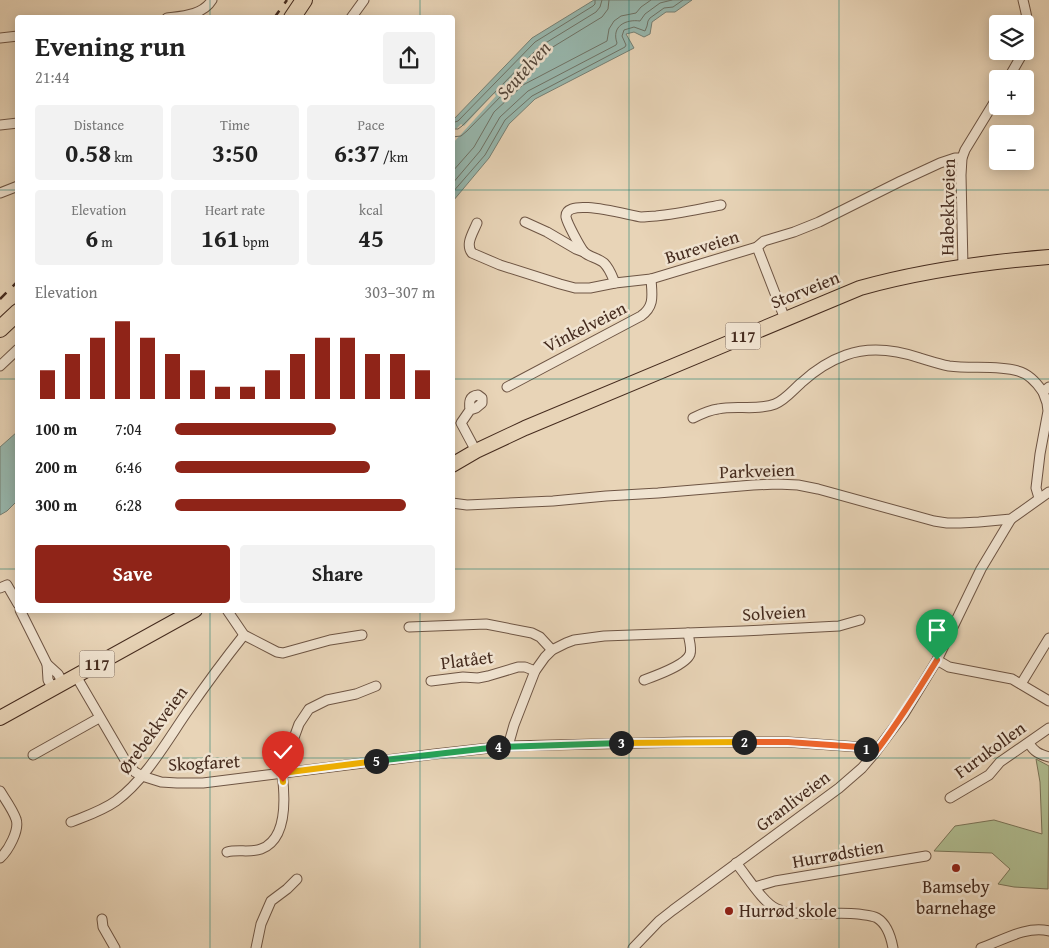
<!DOCTYPE html>
<html lang="en">
<head>
<meta charset="utf-8">
<style>
	:root { --surface:#fff; --page:#f2f2f2; --text:#222; --muted:#767676; --accent:#8f2418 }
	body { margin:0; font-family:"Gentium Book Plus",serif; background:var(--page); color:var(--text); height:100vh; display:flex; flex-direction:column; font-size:19px; white-space:nowrap }
	* { box-sizing:border-box; margin:0 }
	p { font-size:16px; color:var(--muted) }
	.icon { flex:none; width:28px; height:28px; fill:none; stroke:currentColor; stroke-width:2; stroke-linecap:round; stroke-linejoin:round }
	.map { position:relative; flex:1; overflow:hidden }
	.panel { position:absolute; left:15px; top:15px; width:440px; height:598px; display:flex; flex-direction:column; background:var(--surface); border-radius:5px; box-shadow:0 2px 12px #0003 }
	.panel>* { flex:none }
	.controls { position:absolute; left:989px; top:15px; display:grid; gap:10px }
	.controls a { display:grid; place-items:center; width:45px; height:45px; border-radius:5px; background:var(--surface); box-shadow:0 2px 12px #0003; font-size:25px }
	.pin { position:absolute; display:grid; place-items:center; width:42px; height:42px; color:#fff; margin:-51px -21px; border-radius:50% 50% 50% 0; rotate:-45deg; box-shadow:0 0 5px #0007 }
	.pin .icon { rotate:45deg }
	.km { position:absolute; width:25px; height:25px; margin:-12px; border-radius:50%; background:#222; color:#fff; font-size:14px; line-height:25px; text-align:center }
	.round { display:grid; place-items:center; flex:none; width:52px; height:52px; border-radius:5px; background:var(--page) }
	.overview { display:flex; align-items:center; justify-content:space-between; height:85px; padding:0 20px }
	h1 { font-size:28px; font-weight:700; line-height:38px }
	.figures { display:grid; grid-template-columns:repeat(3,1fr); gap:8px; height:85px; padding:5px 20px }
	.figures div { display:grid; align-content:center; border-radius:5px; background:var(--page); text-align:center }
	.figures b { font-size:25px; font-weight:700 }
	.figures small { font-size:14px; font-weight:400 }
	.figures p { font-size:14px }
	.chart { height:140px; padding:10px 20px }
	.chart p { display:flex; justify-content:space-between }
	.chart svg { width:100%; height:90px; margin-top:5px; stroke:var(--accent); stroke-width:6 }
	.cta { display:flex; gap:10px; margin-top:auto; padding:10px 20px }
	.cta a { flex:1; height:58px; border-radius:5px; background:var(--accent); color:#fff; font-size:20px; font-weight:700; line-height:58px; text-align:center }
	.cta a+a { background:var(--page); color:var(--text) }
	ul { padding:0 20px; list-style:none; font-size:16px }
	li { display:grid; grid-template-columns:80px 60px 1fr; align-items:center; height:38px }
	li i { height:12px; border-radius:6px; background:var(--accent) }
	.map>svg:first-child { display:block }
	.green { fill:#b0be92; stroke:#7a7458 }
	.water { fill:#97b8af; stroke:#768075 }
	.pier { fill:#e8d4b7 }
	.lines { fill:none; stroke-linecap:round; stroke-linejoin:round }
	.shore { stroke:#6e7266; stroke-width:1 }
	.street-casing { stroke:#6e5544; stroke-width:11 }
	.primary-casing { stroke:#452b1e; stroke-width:16 }
	.highway-casing { stroke:#452b1e; stroke-width:18 }
	.street { stroke:#f0e3d0; stroke-width:9 }
	.primary { stroke:#e8d4b7; stroke-width:14 }
	.highway { stroke:#e8d4b7; stroke-width:16 }
	.rail { stroke:#452b1e; stroke-width:2.5; stroke-dasharray:9 9; stroke-linecap:butt }
	.split-1-casing { stroke:#fff; stroke-width:10 }
	.split-2-casing { stroke:#fff; stroke-width:10 }
	.split-3-casing { stroke:#fff; stroke-width:10 }
	.split-4-casing { stroke:#fff; stroke-width:10 }
	.split-5-casing { stroke:#fff; stroke-width:10 }
	.split-6-casing { stroke:#fff; stroke-width:10 }
	.split-1 { stroke:#f0652b; stroke-width:6 }
	.split-2 { stroke:#f0652b; stroke-width:6 }
	.split-3 { stroke:#f5b400; stroke-width:6 }
	.split-4 { stroke:#22a559; stroke-width:6 }
	.split-5 { stroke:#22a559; stroke-width:6 }
	.split-6 { stroke:#f5b400; stroke-width:6 }
	.grid { fill:none; stroke:#0f766e; stroke-width:1; stroke-opacity:0.55 }
	.poi-dot { fill:#8f2418; stroke:#f0e3d0; stroke-width:2 }
	.labels { text-anchor:middle; stroke-width:5; stroke-linejoin:round; paint-order:stroke }
	.shield { fill:#f0e3d0; stroke:#786253; stroke-width:1 }
	.shield-label { font-size:16px; font-weight:bold; fill:#452b1e }
	.street-label { font-size:18px; fill:#452b1e; stroke:#f0e3d0 }
	.poi-label { font-size:18px; fill:#452b1e; stroke:#f0e3d0 }
	.water-label { font-size:19px; font-style:italic; fill:#55473b; stroke:#f0e3d0 }
</style>
</head>
<body>
<div class="map">
<svg width="1049" height="948" viewBox="0 0 1049 948">
	<rect width="100%" height="100%" fill="#e8d4b7"/>
	<filter id="stains"><feTurbulence type="fractalNoise" baseFrequency=".004" numOctaves="4"/><feColorMatrix values="0 0 0 0 .2 0 0 0 0 .09 0 0 0 0 .02 0 0 0 .5 -.17"/></filter>
	<radialGradient id="worn" r=".72"><stop offset=".6" stop-color="#630" stop-opacity="0"/><stop offset="1" stop-color="#630" stop-opacity=".3"/></radialGradient>
	<!-- green -->
	<path class="green" d="M1036,759L1049,766L1048,889L1014,887L998,884L1010,869L992,853L934,851L955,826L994,820L1042,834L1040,782Z"/>
	<!-- water -->
	<g class="water">
		<path d="M594,0H692L675,12H666L652,22L650,34L644,37L634,32L626,34L634,48L535,99L509,124L489,158L453,201V120L532,38Z"/>
		<path d="M17,432V501L7,511L0,515V447Z"/>
	</g>
	<!-- pier -->
	<path class="pier" d="M494,93L496,96L453,143V133L455,131L453,128V126L456,129L461,124L464,126Z"/>
	<g class="lines">
		<!-- shore -->
		<g class="shore">
			<path d="M452,123L458,121L535,42L593,6L595,4V0"/>
			<path d="M452,129H458L462,126L539,47L596,12L600,7L602,0"/>
			<path d="M452,137L461,136L467,131L543,53L602,17L608,9L609,0"/>
			<path d="M452,172L474,147L494,112L523,85L607,41L609,29L614,21L621,16L636,13L641,7L651,0"/>
			<path d="M452,184L480,151L500,117L528,91L616,45L617,43C611,26 626,19 640,21L645,14L660,3L672,0"/>
			<path d="M452,193L485,155L505,120L532,96L625,47L626,45L622,36L624,30L634,27L645,31L647,26L648,21L650,18L664,8L673,7L683,0"/>
		</g>
		<defs>
			<g id="street">
				<path d="M1023,0C1027,17 1032,33 1025,49"/>
				<path d="M167,18C183,16 203,15 212,0"/>
				<path d="M351,18L364,0"/>
				<path d="M0,38L18,36"/>
				<path d="M1008,79L1024,51"/>
				<path d="M0,125L18,123"/>
				<path d="M0,193L18,186"/>
				<path d="M525,222L547,232L576,249L584,252"/>
				<path d="M477,223C473,233 465,244 472,253L500,265L560,284L575,288H590L615,283L651,279L757,247L764,241L794,232L819,222L901,181L940,163L955,158H962"/>
				<path d="M757,247L785,319"/>
				<path d="M963,267L961,175L962,158L965,150L998,96"/>
				<path d="M615,283C612,276 610,269 604,263C598,258 589,257 584,252C580,247 567,223 566,217C564,196 630,216 641,217C646,217 651,216 656,216C678,214 699,209 721,205"/>
				<path d="M0,366L18,349"/>
				<path d="M507,387L641,316C655,306 652,295 651,279"/>
				<path d="M470,410C469,402 469,396 478,395L482,398V403L476,408L470,410L461,423L476,451"/>
				<path d="M693,418C701,414 709,410 718,409C736,405 757,411 775,404C785,400 793,390 801,383C814,371 829,361 846,355C871,346 896,350 920,358C930,361 939,364 949,366C970,369 998,365 1018,371C1029,374 1037,383 1043,392"/>
				<path d="M1039,498L1036,488L1040,454L1048,411L1047,403L1043,392L1049,387"/>
				<path d="M452,503L467,505L553,501L606,496L658,493L753,485L777,484L798,485L818,489L934,521L947,523H960L979,522L1011,519L1049,492"/>
				<path d="M0,588L7,585L18,604"/>
				<path d="M20,610L47,664L58,674L63,683"/>
				<path d="M227,610L244,635L277,652L283,653L330,640L362,635"/>
				<path d="M409,627L486,624L532,633L540,637L552,650"/>
				<path d="M937,660L949,667L1012,679L1049,701"/>
				<path d="M47,664L48,680L53,688"/>
				<path d="M76,676L128,765L135,772L142,776L161,782L177,783H203L435,754L508,746L686,742H788L859,747L866,749L874,754"/>
				<path d="M644,680C655,676 686,665 690,654C692,648 689,640 688,633"/>
				<path d="M431,681L463,677L478,678L488,676L518,667H525L535,671"/>
				<path d="M1021,684L1049,638"/>
				<path d="M1029,743C1034,752 1039,754 1049,757"/>
				<path d="M508,746L514,725L535,671L545,657L552,650L566,643L574,640L604,636L743,631L839,626L860,620"/>
				<path d="M33,755L99,718"/>
				<path d="M288,772L286,760L291,746L299,724L309,709L327,700L356,694L376,686"/>
				<path d="M0,791C5,799 13,810 16,819C20,830 8,851 0,858"/>
				<path d="M950,798L989,775L1000,762L1049,728"/>
				<path d="M71,822C86,816 102,811 116,801C145,780 167,741 187,712C205,686 224,660 244,635"/>
				<path d="M227,852C238,849 250,853 261,849C288,839 285,796 282,773"/>
				<path d="M736,863C747,876 763,903 777,909C799,918 834,911 858,914C864,915 872,915 877,918C887,924 891,937 893,948"/>
				<path d="M755,887L775,881L926,856"/>
				<path d="M102,919L103,927L115,948"/>
				<path d="M256,948L261,924L271,901L287,889L297,879"/>
				<path d="M633,948L659,921L673,910L839,788L862,768L874,754L904,714L937,660L981,569L1011,519"/>
				<path d="M981,948C1001,941 1027,925 1049,931"/>
			</g>
			<g id="primary">
				<path d="M452,465L476,451L525,428L860,288C921,271 985,262 1049,257"/>
				<path d="M0,718L195,610"/>
			</g>
			<g id="highway">
				<path d="M292,18L304,0"/>
				<path d="M0,329L18,312"/>
			</g>
		</defs>
		<!-- street casing -->
		<use href="#street" class="street-casing"/>
		<!-- primary casing -->
		<use href="#primary" class="primary-casing"/>
		<!-- highway casing -->
		<use href="#highway" class="highway-casing"/>
		<!-- street -->
		<use href="#street" class="street"/>
		<!-- primary -->
		<use href="#primary" class="primary"/>
		<!-- highway -->
		<use href="#highway" class="highway"/>
		<!-- rail -->
		<g class="rail">
			<path d="M274,18L287,0"/>
			<path d="M0,299L18,281"/>
		</g>
	</g>
	<g class="lines">
		<defs>
			<path id="split-1" d="M866,749L874,754C898,724 917,692 937,660"/>
			<path id="split-2" d="M744,742H788L859,747L866,749"/>
			<path id="split-3" d="M621,743L744,742"/>
			<path id="split-4" d="M498,747L621,743"/>
			<path id="split-5" d="M376,761L498,747"/>
			<path id="split-6" d="M283,782L282,773L376,761"/>
		</defs>
		<!-- split-1 casing -->
		<use href="#split-1" class="split-1-casing"/>
		<!-- split-2 casing -->
		<use href="#split-2" class="split-2-casing"/>
		<!-- split-3 casing -->
		<use href="#split-3" class="split-3-casing"/>
		<!-- split-4 casing -->
		<use href="#split-4" class="split-4-casing"/>
		<!-- split-5 casing -->
		<use href="#split-5" class="split-5-casing"/>
		<!-- split-6 casing -->
		<use href="#split-6" class="split-6-casing"/>
		<!-- split-1 -->
		<use href="#split-1" class="split-1"/>
		<!-- split-2 -->
		<use href="#split-2" class="split-2"/>
		<!-- split-3 -->
		<use href="#split-3" class="split-3"/>
		<!-- split-4 -->
		<use href="#split-4" class="split-4"/>
		<!-- split-5 -->
		<use href="#split-5" class="split-5"/>
		<!-- split-6 -->
		<use href="#split-6" class="split-6"/>
	</g>
	<!-- grid -->
	<path class="grid" d="M210,0V18M420,0V18M629,0V948M839,0V948M0,190H18M452,190H1049M0,379H18M452,379H1049M0,569H18M452,569H1049M210,610V948M420,610V948M0,758H1049"/>
	<!-- markers -->
	<g class="poi-dot">
		<circle cx="956" cy="868" r="5"/>
		<circle cx="729" cy="911" r="5"/>
	</g>
	<g class="labels">
		<!-- shield labels -->
		<g class="shield">
			<rect x="725.5" y="322.5" width="35" height="27" rx="4"/>
			<rect x="79.5" y="650.5" width="35" height="27" rx="4"/>
		</g>
		<g class="shield-label">
			<text x="743" y="342">117</text>
			<text x="97" y="670">117</text>
		</g>
		<!-- street labels -->
		<g class="street-label">
			<text transform="translate(948 207) rotate(-89)" y="6">Habekkveien</text>
			<text transform="translate(702 247) rotate(-17)" y="6">Bureveien</text>
			<text transform="translate(805 290) rotate(-22)" y="6">Storveien</text>
			<text transform="translate(585 327) rotate(-27)" y="6">Vinkelveien</text>
			<text transform="translate(757 471) rotate(-2)" y="6">Parkveien</text>
			<text transform="translate(774 613) rotate(-3)" y="6">Solveien</text>
			<text transform="translate(467 660) rotate(-7)" y="6">Platået</text>
			<text transform="translate(153 730) rotate(-54)" y="6">Ørebekkveien</text>
			<text transform="translate(990 750) rotate(-36)" y="6">Furukollen</text>
			<text transform="translate(204 763) rotate(-3)" y="6">Skogfaret</text>
			<text transform="translate(793 801) rotate(-37)" y="6">Granliveien</text>
			<text transform="translate(838 854) rotate(-10)" y="6">Hurrødstien</text>
		</g>
		<!-- poi labels -->
		<g class="poi-label">
			<text x="956" y="893">Bamseby<tspan x="956" dy="21">barnehage</tspan></text>
			<text x="739" y="917" text-anchor="start">Hurrød skole</text>
		</g>
		<!-- water labels -->
		<g class="water-label">
			<text transform="translate(523 70) rotate(-48)" y="7">Seutelven</text>
		</g>
	</g>
	<rect width="100%" height="100%" filter="url(#stains)"/>
	<rect width="100%" height="100%" fill="url(#worn)"/>
</svg>
<div class="controls">
<a><svg class="icon" aria-label="layers" viewBox="0 0 24 24"><path d="M12 4l9 5-9 5-9-5zM3 14l9 5 9-5"/></svg></a>
<a>+</a>
<a>−</a>
</div>
<div class="pin" style="left:937px;top:660px;background:#1e9e55"><svg class="icon" aria-label="arrive" viewBox="0 0 24 24"><path d="M6 21V4h12l-3 4 3 4H6"/></svg></div>
<div class="pin" style="left:283px;top:782px;background:#d93025"><svg class="icon" aria-label="check" viewBox="0 0 24 24"><path d="M5 12l5 5 9-10"/></svg></div>
<b class="km" style="left:866px;top:749px">1</b>
<b class="km" style="left:744px;top:742px">2</b>
<b class="km" style="left:621px;top:743px">3</b>
<b class="km" style="left:498px;top:747px">4</b>
<b class="km" style="left:376px;top:761px">5</b>
<section class="panel">
<div class="overview"><div><h1>Evening run</h1><p>21:44</p></div><a class="round"><svg class="icon" aria-label="share" viewBox="0 0 24 24"><path d="M12 15V3M7 8l5-5 5 5M5 13v7h14v-7"/></svg></a></div>
<div class="figures">
<div><p>Distance</p><b>0.58<small> km</small></b></div>
<div><p>Time</p><b>3:50</b></div>
<div><p>Pace</p><b>6:37<small> /km</small></b></div>
</div>
<div class="figures">
<div><p>Elevation</p><b>6<small> m</small></b></div>
<div><p>Heart rate</p><b>161<small> bpm</small></b></div>
<div><p>kcal</p><b>45</b></div>
</div>
<div class="chart"><p><span>Elevation</span>303–307 m</p>
<svg viewBox="0 0 160 44" preserveAspectRatio="none"><path d="M5 44V30M15 44V22M25 44V14M35 44V6M45 44V14M55 44V22M65 44V30M75 44V38M85 44V38M95 44V30M105 44V22M115 44V14M125 44V14M135 44V22M145 44V22M155 44V30"/></svg>
</div>
<ul>
<li><b>100 m</b>7:04<i style="width:62%"></i></li>
<li><b>200 m</b>6:46<i style="width:75%"></i></li>
<li><b>300 m</b>6:28<i style="width:89%"></i></li>
</ul>
<div class="cta"><a>Save</a><a>Share</a></div>
</section>
</div>
</body>
</html>
